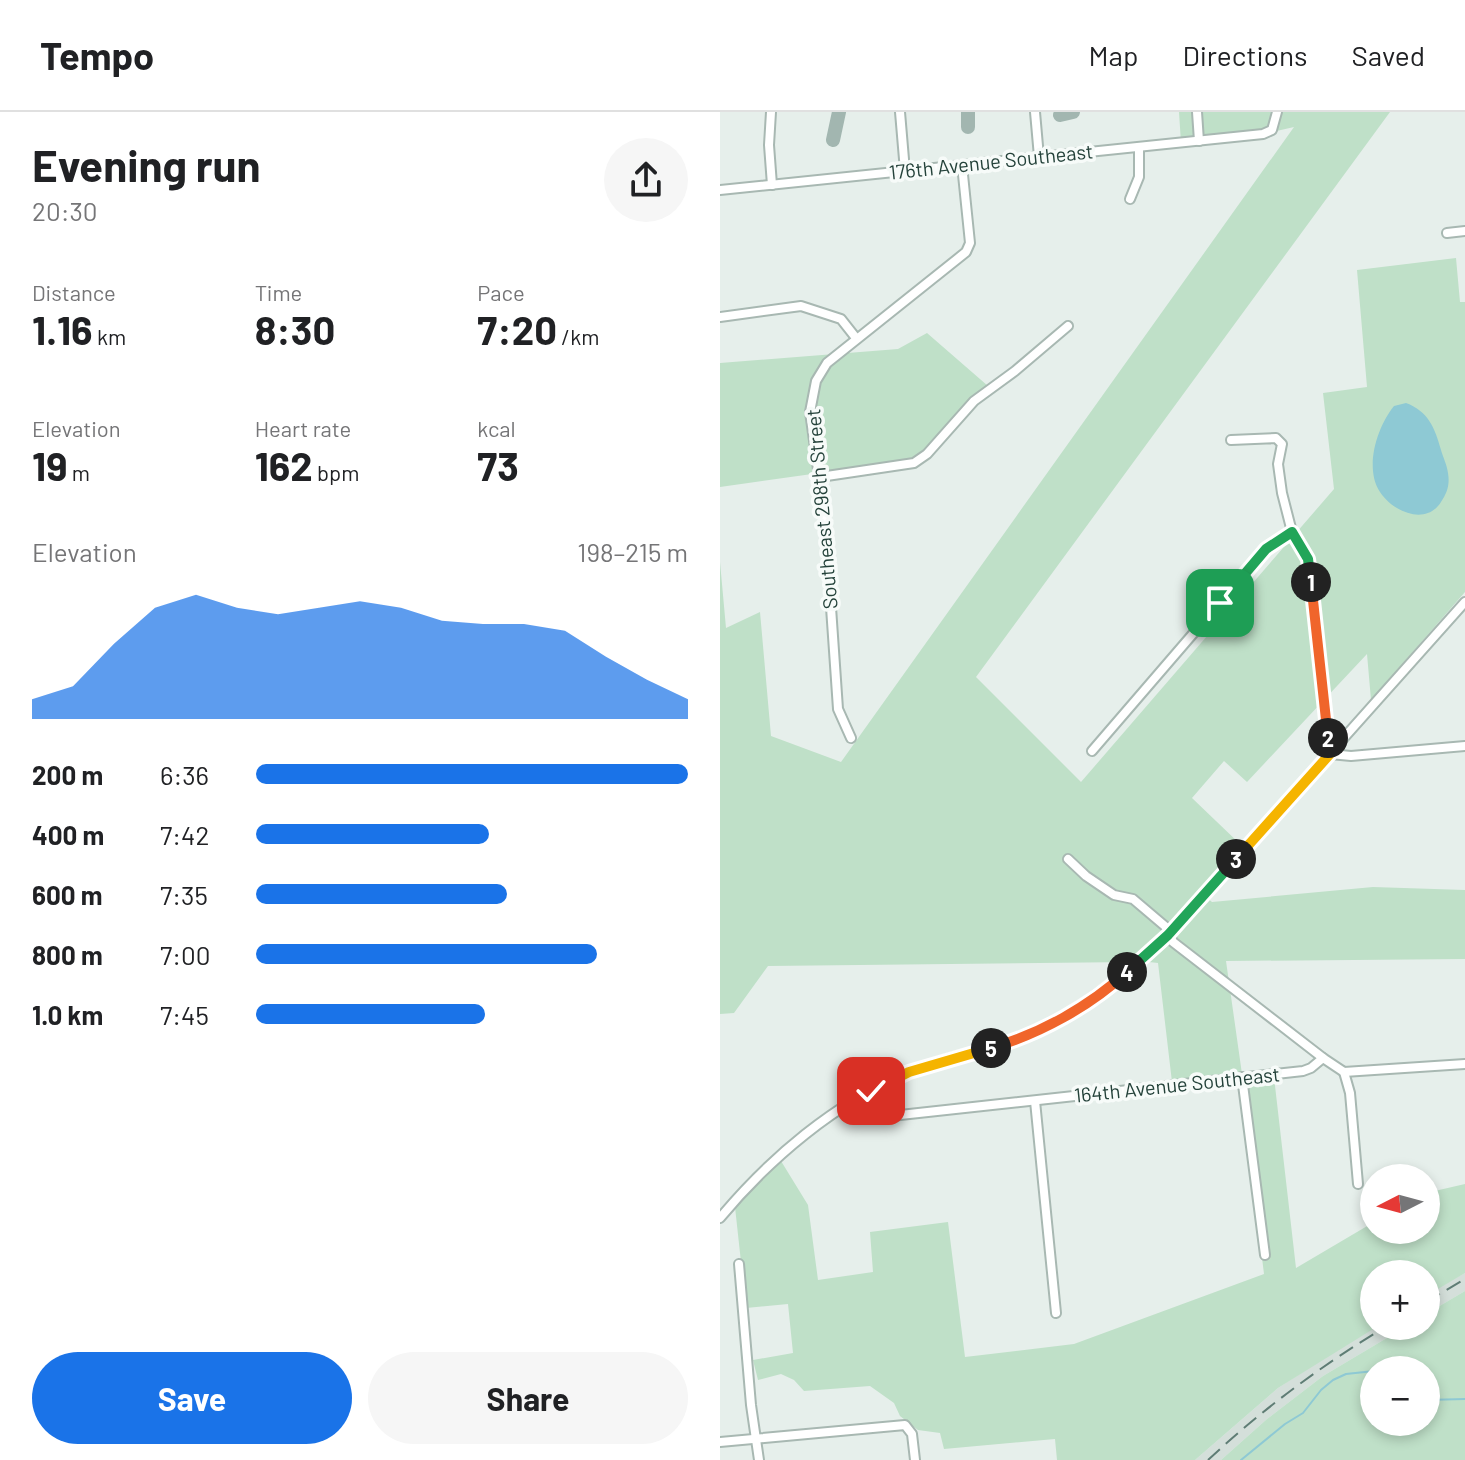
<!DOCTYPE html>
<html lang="en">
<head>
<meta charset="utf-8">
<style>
	:root { --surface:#fff; --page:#f6f6f6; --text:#202124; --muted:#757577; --line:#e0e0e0; --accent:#1a73e8 }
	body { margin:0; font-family:Barlow,sans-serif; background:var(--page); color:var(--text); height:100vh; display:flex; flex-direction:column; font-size:30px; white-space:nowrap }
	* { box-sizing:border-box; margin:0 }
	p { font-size:26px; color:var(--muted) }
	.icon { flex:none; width:44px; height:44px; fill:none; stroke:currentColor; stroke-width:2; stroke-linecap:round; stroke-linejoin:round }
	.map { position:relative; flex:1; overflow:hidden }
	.details { display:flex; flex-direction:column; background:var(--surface); width:720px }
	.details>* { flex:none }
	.needle { width:52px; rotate:264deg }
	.fabs { position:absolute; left:640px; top:1052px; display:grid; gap:16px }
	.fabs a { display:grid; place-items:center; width:80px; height:80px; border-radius:50%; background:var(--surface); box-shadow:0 4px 12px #0003; font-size:40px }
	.pin { position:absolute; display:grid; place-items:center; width:68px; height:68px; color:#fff; margin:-34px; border-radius:16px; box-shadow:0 4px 12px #0006 }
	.km { position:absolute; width:40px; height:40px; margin:-20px; border-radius:50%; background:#222; color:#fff; font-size:22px; line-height:40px; text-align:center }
	.round { display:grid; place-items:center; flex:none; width:84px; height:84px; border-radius:42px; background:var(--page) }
	.summary { display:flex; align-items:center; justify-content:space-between; height:136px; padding:0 32px }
	h1 { font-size:44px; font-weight:700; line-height:60px }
	.stats { display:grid; grid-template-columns:repeat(3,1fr); gap:12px; height:136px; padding:8px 32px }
	.stats div { display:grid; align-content:center }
	.stats b { font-size:40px; font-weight:700 }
	.stats small { font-size:22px; font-weight:400 }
	.stats p { font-size:22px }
	.chart { height:224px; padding:16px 32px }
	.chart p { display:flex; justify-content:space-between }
	.chart svg { width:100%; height:144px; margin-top:8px; fill:var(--accent); opacity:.7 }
	.cta { display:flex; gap:16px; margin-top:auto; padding:16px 32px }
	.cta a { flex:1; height:92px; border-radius:48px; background:var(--accent); color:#fff; font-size:32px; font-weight:700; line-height:92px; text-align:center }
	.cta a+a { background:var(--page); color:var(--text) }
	ul { padding:0 32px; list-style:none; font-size:26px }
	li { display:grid; grid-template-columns:128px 96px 1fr; align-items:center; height:60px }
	li i { height:20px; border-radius:10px; background:var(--accent) }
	header { display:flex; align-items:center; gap:48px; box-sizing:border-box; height:112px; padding:0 40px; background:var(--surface); border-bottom:2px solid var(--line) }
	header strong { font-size:38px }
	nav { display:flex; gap:44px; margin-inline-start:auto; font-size:28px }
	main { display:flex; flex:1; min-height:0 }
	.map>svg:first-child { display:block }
	.built { fill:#d4dfda }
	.green { fill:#bfe0c8; fill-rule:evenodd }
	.water { fill:#8ec9d4 }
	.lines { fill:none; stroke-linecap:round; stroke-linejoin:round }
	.stream { stroke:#8ec9d4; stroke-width:2 }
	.taxiway { stroke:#a2b6b0; stroke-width:14 }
	.minor-casing { stroke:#a8b8b2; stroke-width:12 }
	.minor { stroke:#fff; stroke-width:8 }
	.rail { stroke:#5f7d75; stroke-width:2; stroke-dasharray:16 8; stroke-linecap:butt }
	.split-1-casing { stroke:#fff; stroke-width:16 }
	.split-2-casing { stroke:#fff; stroke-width:16 }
	.split-3-casing { stroke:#fff; stroke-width:16 }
	.split-4-casing { stroke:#fff; stroke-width:16 }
	.split-5-casing { stroke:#fff; stroke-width:16 }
	.split-6-casing { stroke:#fff; stroke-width:16 }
	.split-1 { stroke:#22a559; stroke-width:10 }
	.split-2 { stroke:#f0652b; stroke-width:10 }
	.split-3 { stroke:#f5b400; stroke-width:10 }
	.split-4 { stroke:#22a559; stroke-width:10 }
	.split-5 { stroke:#f0652b; stroke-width:10 }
	.split-6 { stroke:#f5b400; stroke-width:10 }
	.labels { text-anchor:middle; stroke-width:7; stroke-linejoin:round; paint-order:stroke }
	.street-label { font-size:20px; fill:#24423a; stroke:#f7fbf9 }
</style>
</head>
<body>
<header>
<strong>Tempo</strong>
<nav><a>Map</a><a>Directions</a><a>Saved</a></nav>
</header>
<main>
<section class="details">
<div class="summary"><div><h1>Evening run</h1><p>20:30</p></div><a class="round"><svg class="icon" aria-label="share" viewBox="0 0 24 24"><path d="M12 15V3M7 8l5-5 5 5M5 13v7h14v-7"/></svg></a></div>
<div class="stats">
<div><p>Distance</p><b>1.16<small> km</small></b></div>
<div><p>Time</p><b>8:30</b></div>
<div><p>Pace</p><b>7:20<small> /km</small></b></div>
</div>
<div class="stats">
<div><p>Elevation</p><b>19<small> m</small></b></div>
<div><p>Heart rate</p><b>162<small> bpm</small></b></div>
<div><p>kcal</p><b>73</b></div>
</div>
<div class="chart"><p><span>Elevation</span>198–215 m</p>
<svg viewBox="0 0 160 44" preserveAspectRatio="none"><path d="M0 44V38L10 34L20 21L30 10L40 6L50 10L60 12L70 10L80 8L90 10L100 14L110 15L120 15L130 17L140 25L150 32L160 38V44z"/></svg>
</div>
<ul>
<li><b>200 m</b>6:36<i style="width:100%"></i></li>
<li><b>400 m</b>7:42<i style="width:54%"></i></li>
<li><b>600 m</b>7:35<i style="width:58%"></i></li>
<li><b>800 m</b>7:00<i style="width:79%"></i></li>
<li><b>1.0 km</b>7:45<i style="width:53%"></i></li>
</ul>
<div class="cta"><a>Save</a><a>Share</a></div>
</section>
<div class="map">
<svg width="745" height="1348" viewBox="0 0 745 1348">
	<rect width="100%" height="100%" fill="#e6efeb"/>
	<!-- built -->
	<g class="built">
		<path d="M745,1161V1179L706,1202V1182Z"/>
		<path d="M654,1214H687L603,1264L547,1307L501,1348H475L558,1276Z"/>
	</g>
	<!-- green -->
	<g class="green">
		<path d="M459,0H670L256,565L361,670L614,377L603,281L647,275L637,158L736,146L740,190H745V480L651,588L647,542L527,670L504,649L472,686L520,732L467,796L412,850L48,854L14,901L0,902V450L6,516L40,500L51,624L121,650L574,15L543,22L461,31Z"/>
		<path d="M207,221L268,274L240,297L200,344L192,348L0,375V251L178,237Z"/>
		<path d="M653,775L745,778V847L506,849L522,962L452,970L438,851L429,850L487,786L492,790Z"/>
		<path d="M554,965L576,1156L654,1110V1118H706V1081L745,1072V1161L706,1184V1162H654V1214H658L558,1276L475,1348H337L335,1327L224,1337L220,1321L198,1318L180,1304L174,1291L150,1274L84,1279L74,1268L61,1262L38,1268L33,1248L73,1241L68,1192L26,1196L15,1095L61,1049L88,1093L98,1168L153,1160L150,1120L228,1110L245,1245L354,1232L544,1162L520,968Z"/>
		<path d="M745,1179V1348H501L547,1307L603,1264L687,1214H706V1202ZM654,1258H706V1310H654Z"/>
	</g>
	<!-- water -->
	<path class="water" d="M686,291C708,299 715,316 721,338C723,345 727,353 728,361C730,373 727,381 721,390C706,414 673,400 660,380C644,356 657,315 674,294Z"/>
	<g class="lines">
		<!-- stream -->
		<g class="stream">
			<path d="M706,1288L745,1287"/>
			<path d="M521,1348L565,1312L583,1301L601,1278L613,1268L626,1262L654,1259"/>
		</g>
		<!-- taxiway -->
		<g class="taxiway">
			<path d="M340,3L353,0"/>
			<path d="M248,15V0"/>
			<path d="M113,28L119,0"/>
		</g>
		<defs>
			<g id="minor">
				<path d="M51,0L49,33L52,73"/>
				<path d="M180,0L185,59"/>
				<path d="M315,0L319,45"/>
				<path d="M477,0L479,29"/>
				<path d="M0,78L543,22L552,18L557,0"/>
				<path d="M410,87L419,65V35"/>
				<path d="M727,121L745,119"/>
				<path d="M0,205L81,194L121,207L136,226"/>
				<path d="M511,328L556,326L562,332L558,352L562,381L572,420L588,447L610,642L631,644L745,634"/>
				<path d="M100,365L194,351L207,342L254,289L295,259L348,214"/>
				<path d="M131,626L118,597L105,408L90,300L96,269L107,251L246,140L250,131L242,53"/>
				<path d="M372,639L546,437L572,420"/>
				<path d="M348,747L366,764L394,783L413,787L446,815L453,830L603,946"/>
				<path d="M624,960L630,981L638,1072"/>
				<path d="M522,965L545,1143"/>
				<path d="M315,989L336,1201"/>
				<path d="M162,1005L583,959L591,956L603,946L624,960L745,952"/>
				<path d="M0,1106C50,1046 115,991 187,961C232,941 282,938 326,914C372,890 410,857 448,823L745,490"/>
				<path d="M19,1152L31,1293L39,1348"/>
				<path d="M0,1330L185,1313L192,1322L195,1348"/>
			</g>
		</defs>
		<!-- minor casing -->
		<use href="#minor" class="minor-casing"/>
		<!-- minor -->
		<use href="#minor" class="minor"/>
		<!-- rail -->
		<g class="rail">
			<path d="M706,1190L745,1167"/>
			<path d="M488,1348C544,1296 602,1253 667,1214"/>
		</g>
	</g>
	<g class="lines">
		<defs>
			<path id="split-1" d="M500,491L546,437L572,420L588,447L591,470"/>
			<path id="split-2" d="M591,470L608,626"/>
			<path id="split-3" d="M516,747L610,642L608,626"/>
			<path id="split-4" d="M407,860L448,823L516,747"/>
			<path id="split-5" d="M271,936C320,922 370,894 407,860"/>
			<path id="split-6" d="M151,979L189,960L271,936"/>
		</defs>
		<!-- split-1 casing -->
		<use href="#split-1" class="split-1-casing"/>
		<!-- split-2 casing -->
		<use href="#split-2" class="split-2-casing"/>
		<!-- split-3 casing -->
		<use href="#split-3" class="split-3-casing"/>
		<!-- split-4 casing -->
		<use href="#split-4" class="split-4-casing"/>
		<!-- split-5 casing -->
		<use href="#split-5" class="split-5-casing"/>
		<!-- split-6 casing -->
		<use href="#split-6" class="split-6-casing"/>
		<!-- split-1 -->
		<use href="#split-1" class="split-1"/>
		<!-- split-2 -->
		<use href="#split-2" class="split-2"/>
		<!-- split-3 -->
		<use href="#split-3" class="split-3"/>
		<!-- split-4 -->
		<use href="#split-4" class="split-4"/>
		<!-- split-5 -->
		<use href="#split-5" class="split-5"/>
		<!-- split-6 -->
		<use href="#split-6" class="split-6"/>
	</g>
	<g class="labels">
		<!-- street labels -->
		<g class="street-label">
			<text transform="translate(271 50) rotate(-6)" y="7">176th Avenue Southeast</text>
			<text transform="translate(102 397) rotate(-95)" y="7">Southeast 298th Street</text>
			<text transform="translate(457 973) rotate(-6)" y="7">164th Avenue Southeast</text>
		</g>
	</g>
</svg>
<div class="fabs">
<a><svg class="needle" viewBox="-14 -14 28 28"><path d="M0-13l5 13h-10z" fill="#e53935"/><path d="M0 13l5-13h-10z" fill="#757577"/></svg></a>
<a>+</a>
<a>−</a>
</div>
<div class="pin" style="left:500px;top:491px;background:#1e9e55"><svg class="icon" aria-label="arrive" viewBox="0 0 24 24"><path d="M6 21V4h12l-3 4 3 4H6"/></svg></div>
<div class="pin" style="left:151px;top:979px;background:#d93025"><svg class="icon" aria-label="check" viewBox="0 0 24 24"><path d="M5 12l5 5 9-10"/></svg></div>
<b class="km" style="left:591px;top:470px">1</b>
<b class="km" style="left:608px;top:626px">2</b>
<b class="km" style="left:516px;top:747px">3</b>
<b class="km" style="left:407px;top:860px">4</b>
<b class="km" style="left:271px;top:936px">5</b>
</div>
</main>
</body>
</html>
